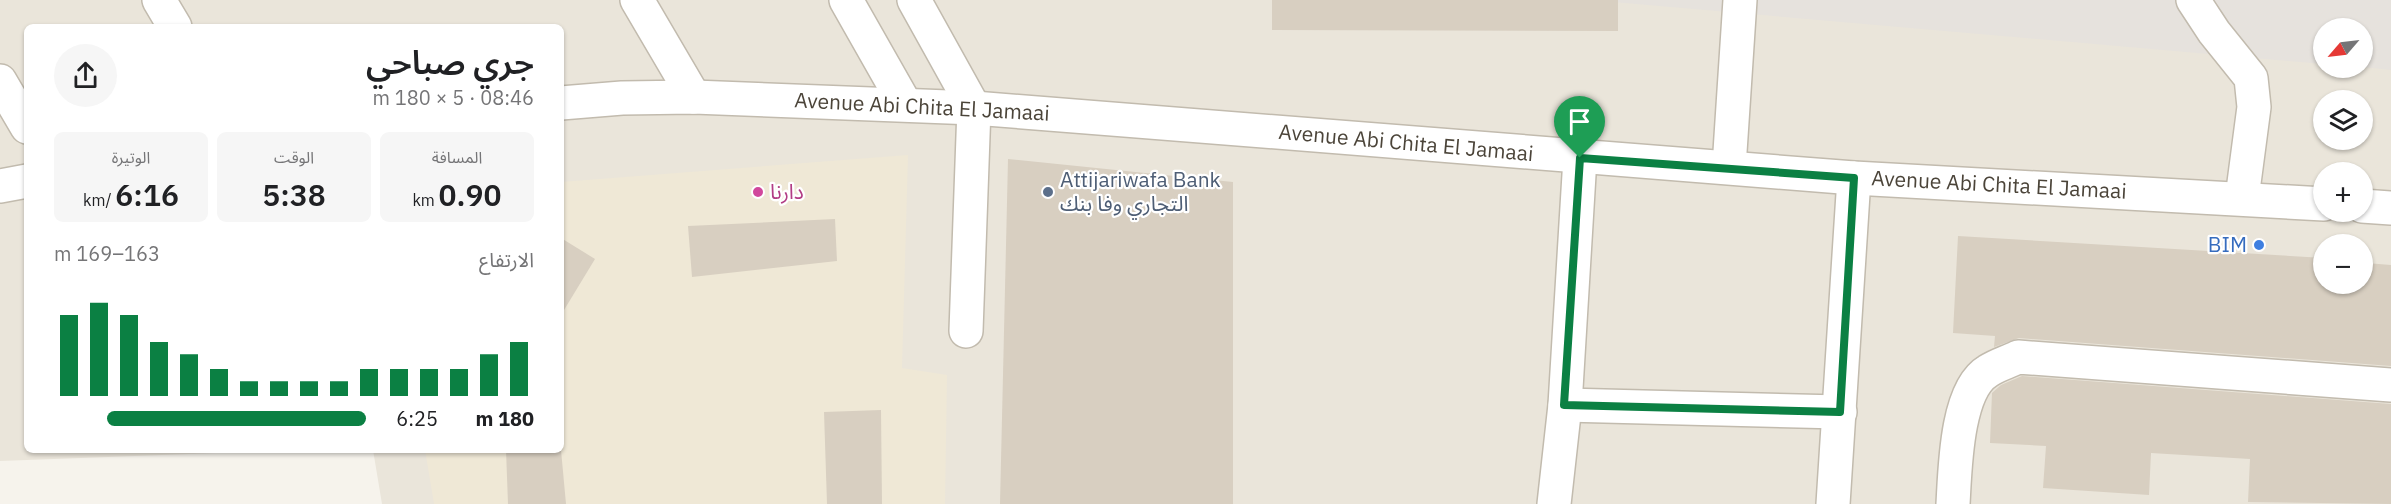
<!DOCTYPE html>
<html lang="ar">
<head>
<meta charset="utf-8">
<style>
	:root { --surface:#fff; --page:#f6f6f6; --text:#202124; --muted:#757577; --accent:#0b8043 }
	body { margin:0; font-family:"IBM Plex Sans","Noto Sans Arabic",sans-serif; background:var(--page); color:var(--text); direction:rtl; height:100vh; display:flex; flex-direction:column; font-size:22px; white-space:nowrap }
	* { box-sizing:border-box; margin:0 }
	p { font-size:20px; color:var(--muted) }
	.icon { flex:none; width:33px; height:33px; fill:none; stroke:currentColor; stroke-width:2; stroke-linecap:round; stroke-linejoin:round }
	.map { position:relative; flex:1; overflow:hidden; direction:ltr }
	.panel { position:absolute; left:24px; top:24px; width:540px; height:429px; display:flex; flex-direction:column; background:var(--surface); border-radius:9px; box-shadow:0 2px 4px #0004; direction:rtl }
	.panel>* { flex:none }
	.needle { width:39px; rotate:242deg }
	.fabs { position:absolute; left:2313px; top:18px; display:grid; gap:12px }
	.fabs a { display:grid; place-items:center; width:60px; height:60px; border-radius:50%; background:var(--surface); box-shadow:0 2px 4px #0004; font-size:30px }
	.pin { position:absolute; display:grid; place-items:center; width:51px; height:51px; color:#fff; margin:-62px -26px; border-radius:50% 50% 50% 0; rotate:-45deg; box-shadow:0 0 6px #0007 }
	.pin .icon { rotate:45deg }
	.round { display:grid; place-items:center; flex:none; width:63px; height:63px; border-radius:32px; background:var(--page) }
	.head { display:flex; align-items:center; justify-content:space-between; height:102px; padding:0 30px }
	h1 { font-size:33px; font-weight:600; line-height:45px }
	.metrics { display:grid; grid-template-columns:repeat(3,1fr); gap:9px; height:102px; padding:6px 30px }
	.metrics div { display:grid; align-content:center; border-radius:9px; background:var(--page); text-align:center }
	.metrics b { font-size:30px; font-weight:600 }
	.metrics small { font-size:16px; font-weight:400 }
	.metrics p { font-size:16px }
	.chart { height:168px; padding:12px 30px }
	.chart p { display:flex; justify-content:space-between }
	.chart svg { width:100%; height:108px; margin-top:6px; stroke:var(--accent); stroke-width:6 }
	ul { padding:0 30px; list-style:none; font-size:20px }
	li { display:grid; grid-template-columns:96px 72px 1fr; align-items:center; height:45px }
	li i { height:15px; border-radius:8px; background:var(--accent) }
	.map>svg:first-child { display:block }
	.residential { fill:#eae5da; fill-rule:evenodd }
	.industrial { fill:#e6e2dd }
	.education { fill:#efe8d6 }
	.building { fill:#d8cfc1 }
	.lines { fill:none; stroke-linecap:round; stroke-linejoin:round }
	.minor-casing { stroke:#c2bbae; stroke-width:36 }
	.minor { stroke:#fff; stroke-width:33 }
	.route-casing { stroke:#fff; stroke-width:12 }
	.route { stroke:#0b8043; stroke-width:8 }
	.hotel-dot { fill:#d1479c; stroke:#fff; stroke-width:2 }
	.service-dot { fill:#5c6f8a; stroke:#fff; stroke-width:2 }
	.shop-dot { fill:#3f7fe0; stroke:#fff; stroke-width:2 }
	.labels { text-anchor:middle; stroke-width:4.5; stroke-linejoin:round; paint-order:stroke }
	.street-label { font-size:21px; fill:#4b4439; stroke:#fff }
	.service-label { font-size:21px; fill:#4e5e75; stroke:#fff; text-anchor:start }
	.hotel-label { font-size:21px; fill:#b23c85; stroke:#fff; text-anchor:start }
	.shop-label { font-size:21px; fill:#366cbe; stroke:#fff; text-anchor:end }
</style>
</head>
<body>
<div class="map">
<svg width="2391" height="504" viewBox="0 0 2391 504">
	<rect width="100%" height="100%" fill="#f6f3ec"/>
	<!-- residential -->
	<path class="residential" d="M0,0H2391V504H382L373,450H561V27H27V450H298L0,461ZM2324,28H2362V68H2324ZM2324,100H2362V140H2324ZM2324,172H2362V212H2324ZM2324,244H2362V284H2324Z"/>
	<!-- industrial -->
	<path class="industrial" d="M1590,0H2391V70L2363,67L2362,28H2324L2323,64Z"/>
	<!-- education -->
	<path class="education" d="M908,155L902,368L947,375L945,504H434L425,450H561V182Z"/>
	<!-- building -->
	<g class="building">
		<path d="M1272,0H1618V31L1272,30Z"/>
		<path d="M1008,159L1233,182V504H1000Z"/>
		<path d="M835,219L837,261L692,277L688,226Z"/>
		<path d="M1958,236L2324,258V284H2362V260L2366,261V263L2391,265V366L2019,338L1994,347L1995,336L1953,333Z"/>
		<path d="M561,238L595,259L561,315Z"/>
		<path d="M2022,376L2391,404V504L2248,502L2250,459L2151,453L2149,495L2043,488L2046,446L1990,443L1992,393L2001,385Z"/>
		<path d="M881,410L882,504H827L824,412Z"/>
		<path d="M506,450H561L566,504H508Z"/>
	</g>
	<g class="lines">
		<defs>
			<g id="minor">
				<path d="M159,0L175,27"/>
				<path d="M637,0L694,97"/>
				<path d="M846,0L905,104"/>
				<path d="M914,0L974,108"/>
				<path d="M2193,0L2214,32L2251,78L2254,107L2242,198"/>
				<path d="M0,81L27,127"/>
				<path d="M561,103L622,98L694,97L974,108L1854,178L2324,204"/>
				<path d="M1729,167L1740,0"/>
				<path d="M0,186L27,181"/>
				<path d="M2362,206L2391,208"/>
				<path d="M966,331L974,108"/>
				<path d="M1565,405L1840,412"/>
				<path d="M1554,504L1565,405L1580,158"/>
				<path d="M1833,504L1854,178"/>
				<path d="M1953,504C1955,470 1956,390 1988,371C1997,365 2008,362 2018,357L2391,385"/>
			</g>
		</defs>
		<!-- minor casing -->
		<use href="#minor" class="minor-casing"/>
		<!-- minor -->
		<use href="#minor" class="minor"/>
	</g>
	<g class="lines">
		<defs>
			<path id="route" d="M1580,158L1854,178L1840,412L1564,405Z"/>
		</defs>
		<!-- route casing -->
		<use href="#route" class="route-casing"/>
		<!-- route -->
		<use href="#route" class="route"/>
	</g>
	<!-- markers -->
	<circle class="hotel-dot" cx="758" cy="192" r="6"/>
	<circle class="service-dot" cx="1048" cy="192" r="6"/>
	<circle class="shop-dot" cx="2259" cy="245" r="6"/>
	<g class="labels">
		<!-- street labels -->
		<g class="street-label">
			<text transform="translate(922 107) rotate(3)" y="7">Avenue Abi Chita El Jamaai</text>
			<text transform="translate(1406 143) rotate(5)" y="7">Avenue Abi Chita El Jamaai</text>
			<text transform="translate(1999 185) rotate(3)" y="7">Avenue Abi Chita El Jamaai</text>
		</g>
		<!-- service labels -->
		<g class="service-label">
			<text x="1060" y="187">Attijariwafa Bank<tspan x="1060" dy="24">التجاري وفا بنك</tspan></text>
		</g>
		<!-- hotel labels -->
		<g class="hotel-label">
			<text x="770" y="199">دارنا</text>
		</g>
		<!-- shop labels -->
		<g class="shop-label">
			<text x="2247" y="252">BIM</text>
		</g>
	</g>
</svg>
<div class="fabs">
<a><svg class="needle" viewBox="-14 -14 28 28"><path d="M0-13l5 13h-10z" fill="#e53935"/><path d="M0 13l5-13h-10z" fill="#757577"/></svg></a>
<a><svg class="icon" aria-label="layers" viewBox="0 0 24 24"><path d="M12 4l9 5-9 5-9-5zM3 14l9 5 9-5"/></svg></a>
<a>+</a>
<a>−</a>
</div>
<div class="pin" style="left:1580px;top:158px;background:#1e9e55"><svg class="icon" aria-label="arrive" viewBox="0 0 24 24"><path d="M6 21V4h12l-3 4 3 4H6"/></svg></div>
<section class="panel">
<div class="head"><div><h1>جري صباحي</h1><p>08:46 · 5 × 180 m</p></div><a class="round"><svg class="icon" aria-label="share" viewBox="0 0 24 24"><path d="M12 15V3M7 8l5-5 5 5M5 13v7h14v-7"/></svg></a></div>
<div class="metrics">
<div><p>المسافة</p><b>0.90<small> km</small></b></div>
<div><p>الوقت</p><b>5:38</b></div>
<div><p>الوتيرة</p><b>6:16<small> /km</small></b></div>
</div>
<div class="chart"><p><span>الارتفاع</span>163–169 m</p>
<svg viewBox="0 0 160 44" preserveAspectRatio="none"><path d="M5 44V11M15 44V6M25 44V11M35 44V22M45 44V27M55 44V33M65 44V38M75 44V38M85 44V38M95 44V38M105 44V33M115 44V33M125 44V33M135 44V33M145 44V27M155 44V22"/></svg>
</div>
<ul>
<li><b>180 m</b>6:25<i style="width:83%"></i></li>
</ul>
</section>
</div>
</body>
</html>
